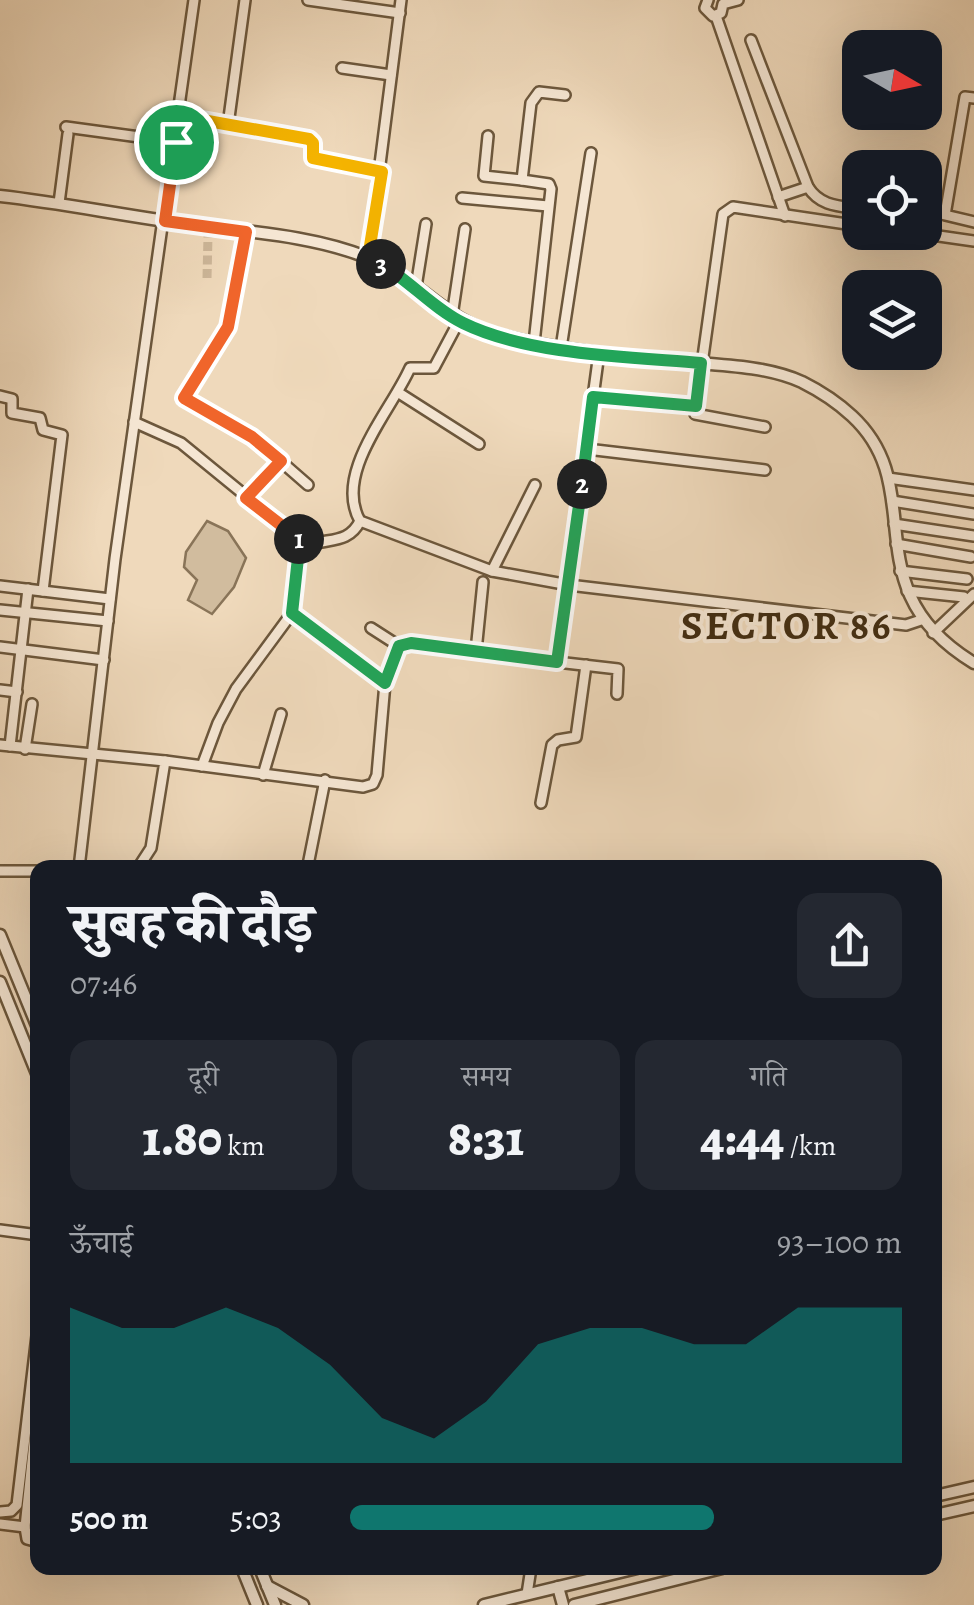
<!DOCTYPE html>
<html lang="hi">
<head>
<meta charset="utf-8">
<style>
	:root { --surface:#171b24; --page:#242831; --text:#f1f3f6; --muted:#9ea1a6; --accent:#0f766e }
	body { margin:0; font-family:Alegreya,"Noto Serif Devanagari",serif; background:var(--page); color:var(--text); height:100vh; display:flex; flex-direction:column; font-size:38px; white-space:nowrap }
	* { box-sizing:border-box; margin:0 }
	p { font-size:32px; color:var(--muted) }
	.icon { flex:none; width:55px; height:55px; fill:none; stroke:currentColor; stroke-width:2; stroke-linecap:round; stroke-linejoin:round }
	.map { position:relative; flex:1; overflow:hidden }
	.sheet { position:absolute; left:30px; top:860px; width:912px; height:715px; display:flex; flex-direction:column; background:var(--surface); border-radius:20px; box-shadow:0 10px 40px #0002 }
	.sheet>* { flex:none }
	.needle { width:65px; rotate:99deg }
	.controls { position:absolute; left:842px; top:30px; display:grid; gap:20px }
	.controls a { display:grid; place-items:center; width:100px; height:100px; border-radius:20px; background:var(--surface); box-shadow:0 10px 40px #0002; font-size:50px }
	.pin { position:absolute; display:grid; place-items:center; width:85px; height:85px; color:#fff; margin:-42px; border:5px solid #fff; border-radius:50%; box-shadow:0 2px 10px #0007 }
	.km { position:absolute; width:50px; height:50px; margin:-25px; border-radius:50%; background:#222; color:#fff; font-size:28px; line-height:50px; text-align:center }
	.round { display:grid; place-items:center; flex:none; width:105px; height:105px; border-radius:20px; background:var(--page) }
	.headline { display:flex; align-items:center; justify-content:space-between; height:170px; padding:0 40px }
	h1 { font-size:55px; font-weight:800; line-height:75px }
	.figures { display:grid; grid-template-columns:repeat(3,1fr); gap:15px; height:170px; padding:10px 40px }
	.figures div { display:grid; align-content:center; border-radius:20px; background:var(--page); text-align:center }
	.figures b { font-size:50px; font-weight:800 }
	.figures small { font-size:28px; font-weight:400 }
	.figures p { font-size:28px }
	.chart { height:280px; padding:20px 40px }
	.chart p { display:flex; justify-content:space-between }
	.chart svg { width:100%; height:180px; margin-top:10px; fill:var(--accent); opacity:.7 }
	ul { padding:0 40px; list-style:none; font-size:32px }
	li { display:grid; grid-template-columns:160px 120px 1fr; align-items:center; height:75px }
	li i { height:25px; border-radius:12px; background:var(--accent) }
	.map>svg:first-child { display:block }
	.green { fill:#d1bc9e; stroke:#897458; stroke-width:2.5 }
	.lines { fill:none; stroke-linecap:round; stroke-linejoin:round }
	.minor-tunnel { stroke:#ccb699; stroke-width:9; stroke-dasharray:9 4.5; stroke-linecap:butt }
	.minor-casing { stroke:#6c573c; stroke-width:14 }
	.tertiary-casing { stroke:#6c573c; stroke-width:15 }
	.minor { stroke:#f5e6d3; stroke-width:9 }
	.tertiary { stroke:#f5e6d3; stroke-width:10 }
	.split-1-casing { stroke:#fff; stroke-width:20 }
	.split-2-casing { stroke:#fff; stroke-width:20 }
	.split-3-casing { stroke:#fff; stroke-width:20 }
	.split-4-casing { stroke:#fff; stroke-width:20 }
	.split-1 { stroke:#f0652b; stroke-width:12 }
	.split-2 { stroke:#22a559; stroke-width:12 }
	.split-3 { stroke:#22a559; stroke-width:12 }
	.split-4 { stroke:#f5b400; stroke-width:12 }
	.labels { text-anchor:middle; stroke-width:8; stroke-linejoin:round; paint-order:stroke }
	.district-label { font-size:40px; font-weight:bold; letter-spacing:2.5px; fill:#412c11; stroke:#f5e6d3 }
</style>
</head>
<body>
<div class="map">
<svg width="974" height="1605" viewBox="0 0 974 1605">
	<rect width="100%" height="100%" fill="#efd9bb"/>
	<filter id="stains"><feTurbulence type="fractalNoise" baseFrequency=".002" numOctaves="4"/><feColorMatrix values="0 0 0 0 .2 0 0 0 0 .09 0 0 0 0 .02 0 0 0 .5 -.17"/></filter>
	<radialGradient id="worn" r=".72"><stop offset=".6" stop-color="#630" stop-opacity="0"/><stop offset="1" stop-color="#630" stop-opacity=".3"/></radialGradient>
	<!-- green -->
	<path class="green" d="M207,521L228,531L246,558L234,587L212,614L188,600L197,580L184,567L186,552Z"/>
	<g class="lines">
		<!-- minor-tunnel -->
		<path class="minor-tunnel" d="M207,278L208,236"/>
		<defs>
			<g id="minor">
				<path d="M308,0L400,13"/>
				<path d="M708,0L705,8L713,16L721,13L723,4L738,0"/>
				<path d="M716,16L785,216"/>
				<path d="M751,40L808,187"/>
				<path d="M342,68L391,75"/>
				<path d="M974,98L965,97L945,215L974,222"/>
				<path d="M180,117L309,139L313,143V158L382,171"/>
				<path d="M228,125L245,0"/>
				<path d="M66,127L176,142"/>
				<path d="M488,136L484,176L522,180"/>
				<path d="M778,197L808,187C820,206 838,206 860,209"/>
				<path d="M462,198L548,206"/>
				<path d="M59,203L68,134"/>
				<path d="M246,232L228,327L184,398L253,437L308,485"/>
				<path d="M911,232L974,241"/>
				<path d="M368,258L401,0"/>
				<path d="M416,287L426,224"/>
				<path d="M452,316L465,229"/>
				<path d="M459,321L434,368H410C391,411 333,473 360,521L492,571L569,585L906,625L921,620"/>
				<path d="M534,343L551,189L549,184L522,180L531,103L539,92L565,95"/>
				<path d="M561,348L591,153"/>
				<path d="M399,393L479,444"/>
				<path d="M0,396L12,399V413L40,418L43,430L62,435L43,591"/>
				<path d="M593,397L695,406"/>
				<path d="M134,422L181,443L306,545"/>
				<path d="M765,427L695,414L723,214L733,207L860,226"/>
				<path d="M587,449L765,470"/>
				<path d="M888,478L974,490"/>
				<path d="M247,498L281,461"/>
				<path d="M892,501L974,514"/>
				<path d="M894,524L974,536"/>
				<path d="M896,544L971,557"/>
				<path d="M492,571L535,485"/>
				<path d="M900,571L967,579"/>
				<path d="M0,586L110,599"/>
				<path d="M907,591L964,597"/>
				<path d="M0,610L108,621"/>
				<path d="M292,613L385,683"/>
				<path d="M371,628L399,646"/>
				<path d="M933,633L974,594"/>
				<path d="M0,647L104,660"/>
				<path d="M476,651L483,582"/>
				<path d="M557,662L618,669L617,694"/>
				<path d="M0,690L17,692"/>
				<path d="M0,745L165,761L151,848L138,868"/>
				<path d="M10,746L28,589"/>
				<path d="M25,749L32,704"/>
				<path d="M165,761L363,787L373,784L377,775L385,683L399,646L411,643L557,662L599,353"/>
				<path d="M202,766L218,723L236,689L292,613L302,550C320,535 347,548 360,521"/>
				<path d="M263,775L281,714"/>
				<path d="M541,803L552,745L558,740L576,737L586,665"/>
				<path d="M308,865L325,780"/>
				<path d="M79,868L115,559L194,0"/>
				<path d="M0,871H38"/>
				<path d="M0,1230L38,1235"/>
				<path d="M0,1512L11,1511L17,1505L38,1327"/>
				<path d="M0,1524L25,1527L38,1405"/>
				<path d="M25,1527L27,1539L38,1542"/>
				<path d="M527,1594L531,1568"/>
			</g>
			<g id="tertiary">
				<path d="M0,196C63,203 125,216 188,224C246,232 311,235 366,257C420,278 442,321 503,336C562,351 623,356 683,362C721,365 767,366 802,382C820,391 838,403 852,416C932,490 850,588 974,663"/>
				<path d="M0,935L38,1028"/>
				<path d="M0,982L38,1076"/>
				<path d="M935,1496L974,1487"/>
				<path d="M935,1515L974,1506"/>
				<path d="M242,1568L257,1605"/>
				<path d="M260,1568L275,1605"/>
				<path d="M267,1586L303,1605"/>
				<path d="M558,1587L563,1605"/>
				<path d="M484,1605L637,1568"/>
				<path d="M574,1605L722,1568"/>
			</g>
		</defs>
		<!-- minor casing -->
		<use href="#minor" class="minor-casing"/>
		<!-- tertiary casing -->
		<use href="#tertiary" class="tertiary-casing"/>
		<!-- minor -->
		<use href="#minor" class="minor"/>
		<!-- tertiary -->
		<use href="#tertiary" class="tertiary"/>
	</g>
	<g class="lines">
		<defs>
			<path id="split-1" d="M176,142L165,221L246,232L228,327L184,398L252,437L281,461L246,498L299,539"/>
			<path id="split-2" d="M299,539L306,545L298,558L292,613L385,683L399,646L411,643L557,662L582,484"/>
			<path id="split-3" d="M381,264C410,281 434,309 463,323C528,355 629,357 701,363L696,406L593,397L582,484"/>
			<path id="split-4" d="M176,142L180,116L309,139L313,143V158L382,172L368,258L381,264"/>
		</defs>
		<!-- split-1 casing -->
		<use href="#split-1" class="split-1-casing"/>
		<!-- split-2 casing -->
		<use href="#split-2" class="split-2-casing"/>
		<!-- split-3 casing -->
		<use href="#split-3" class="split-3-casing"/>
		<!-- split-4 casing -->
		<use href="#split-4" class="split-4-casing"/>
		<!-- split-1 -->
		<use href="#split-1" class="split-1"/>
		<!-- split-2 -->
		<use href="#split-2" class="split-2"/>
		<!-- split-3 -->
		<use href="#split-3" class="split-3"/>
		<!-- split-4 -->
		<use href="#split-4" class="split-4"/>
	</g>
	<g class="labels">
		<!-- district labels -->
		<g class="district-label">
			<text x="787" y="639">SECTOR 86</text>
		</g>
	</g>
	<rect width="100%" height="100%" filter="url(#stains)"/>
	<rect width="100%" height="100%" fill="url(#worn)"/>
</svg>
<div class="controls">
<a><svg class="needle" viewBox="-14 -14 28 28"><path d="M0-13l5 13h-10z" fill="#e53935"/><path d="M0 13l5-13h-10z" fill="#9ea1a6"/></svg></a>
<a><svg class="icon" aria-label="locate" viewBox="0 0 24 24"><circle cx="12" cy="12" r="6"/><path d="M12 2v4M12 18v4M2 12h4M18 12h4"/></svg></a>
<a><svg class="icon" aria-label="layers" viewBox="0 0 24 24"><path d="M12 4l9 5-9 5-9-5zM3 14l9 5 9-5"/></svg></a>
</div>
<div class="pin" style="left:176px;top:142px;background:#1e9e55"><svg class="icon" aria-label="arrive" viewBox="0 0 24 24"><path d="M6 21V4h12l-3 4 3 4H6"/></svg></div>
<b class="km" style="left:299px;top:539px">1</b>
<b class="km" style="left:582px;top:484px">2</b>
<b class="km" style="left:381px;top:264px">3</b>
<section class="sheet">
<div class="headline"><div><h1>सुबह की दौड़</h1><p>07:46</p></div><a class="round"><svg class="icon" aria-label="share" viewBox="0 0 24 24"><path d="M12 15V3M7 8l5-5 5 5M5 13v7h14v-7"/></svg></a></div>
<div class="figures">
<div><p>दूरी</p><b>1.80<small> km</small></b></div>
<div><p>समय</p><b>8:31</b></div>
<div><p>गति</p><b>4:44<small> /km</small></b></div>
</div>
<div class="chart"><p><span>ऊँचाई</span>93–100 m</p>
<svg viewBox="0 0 160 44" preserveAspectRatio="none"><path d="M0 44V6L10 11L20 11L30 6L40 11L50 20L60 33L70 38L80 29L90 15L100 11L110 11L120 15L130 15L140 6L150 6L160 6V44z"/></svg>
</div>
<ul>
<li><b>500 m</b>5:03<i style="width:66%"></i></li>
</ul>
</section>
</div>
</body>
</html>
